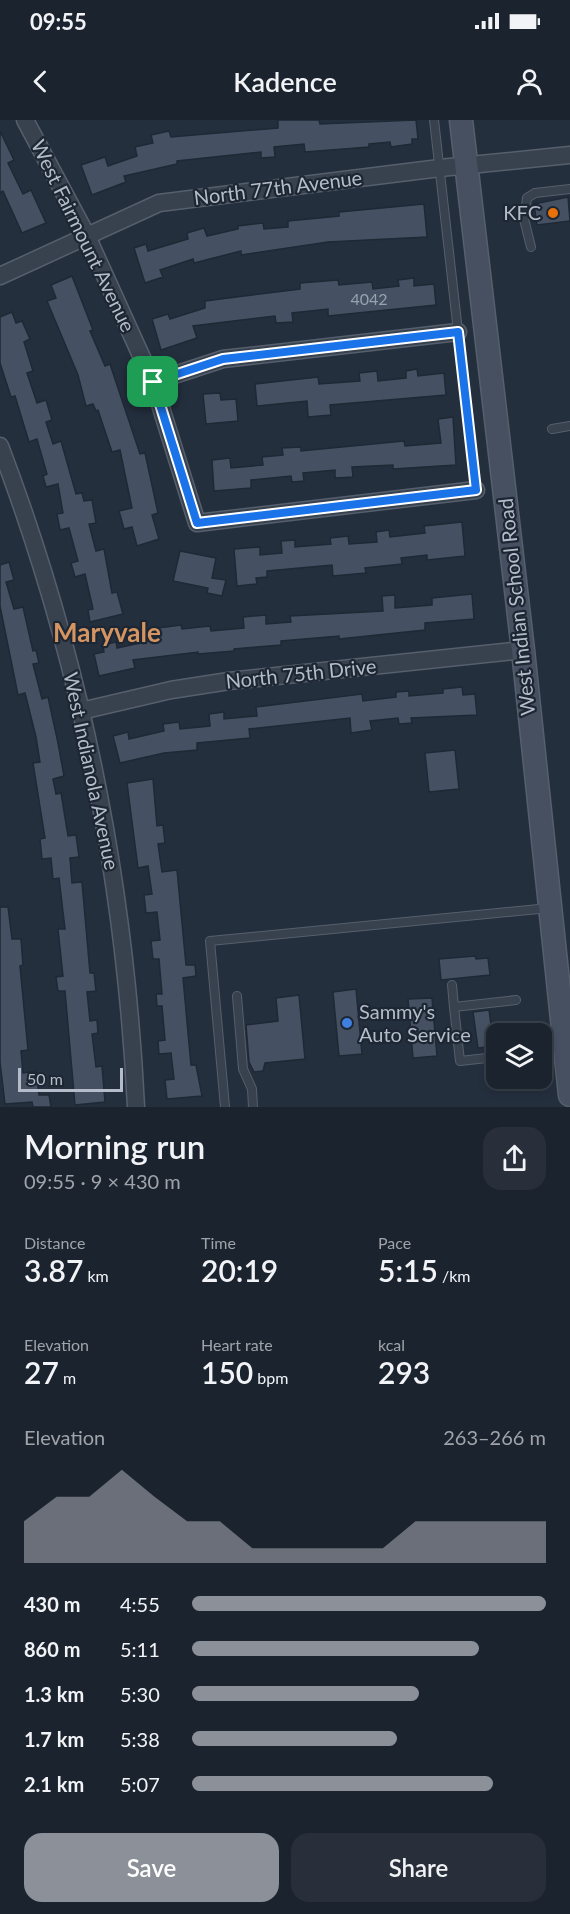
<!DOCTYPE html>
<html lang="en">
<head>
<meta charset="utf-8">
<style>
	:root { --surface:#1b232e; --page:#282f3a; --text:#f1f3f6; --muted:#a0a4aa; --line:#39404a; --accent:#8c9099 }
	body { margin:0; font-family:Lato,sans-serif; background:var(--page); color:var(--text); height:100vh; display:flex; flex-direction:column; font-size:22px; white-space:nowrap }
	* { box-sizing:border-box; margin:0 }
	p { font-size:20px; color:var(--muted) }
	.icon { flex:none; width:33px; height:33px; fill:none; stroke:currentColor; stroke-width:2; stroke-linecap:round; stroke-linejoin:round }
	.map { position:relative; height:987px; overflow:hidden }
	.details { display:flex; flex-direction:column; background:var(--surface); flex:1 }
	.details>* { flex:none }
	.buttons { position:absolute; left:486px; top:903px; display:grid; gap:12px }
	.buttons a { display:grid; place-items:center; width:66px; height:66px; border-radius:12px; background:var(--surface); box-shadow:0 3px 9px #0003,0 0 0 2px var(--line); font-size:30px }
	.scale { position:absolute; left:18px; bottom:15px; width:105px; box-sizing:border-box; padding-left:6px; border:3px solid #b4bcc9; border-top:0; font-size:16px; line-height:21px; white-space:nowrap; color:#b4bcc9; -webkit-text-stroke:4px #1d2633; paint-order:stroke }
	.pin { position:absolute; display:grid; place-items:center; width:51px; height:51px; color:#fff; margin:-26px; border-radius:12px; box-shadow:0 3px 9px #0006 }
	.round { display:grid; place-items:center; flex:none; width:63px; height:63px; border-radius:18px; background:var(--page) }
	.overview { display:flex; align-items:center; justify-content:space-between; height:102px; padding:0 24px }
	h1 { font-size:33px; font-weight:600; line-height:45px }
	.figures { display:grid; grid-template-columns:repeat(3,1fr); gap:9px; height:102px; padding:6px 24px }
	.figures div { display:grid; align-content:center }
	.figures b { font-size:30px; font-weight:600 }
	.figures small { font-size:16px; font-weight:400 }
	.figures p { font-size:16px }
	.chart { height:168px; padding:12px 24px }
	.chart p { display:flex; justify-content:space-between }
	.chart svg { width:100%; height:108px; margin-top:6px; fill:var(--accent); opacity:.7 }
	.button { display:flex; gap:12px; margin-top:auto; padding:12px 24px }
	.button a { flex:1; height:69px; border-radius:18px; background:var(--accent); color:#fff; font-size:24px; font-weight:600; line-height:69px; text-align:center }
	.button a+a { background:var(--page); color:var(--text) }
	ul { padding:0 24px; list-style:none; font-size:20px }
	li { display:grid; grid-template-columns:96px 72px 1fr; align-items:center; height:45px }
	li i { height:15px; border-radius:8px; background:var(--accent) }
	.status { display:flex; justify-content:space-between; align-items:center; height:42px; padding:0 30px; background:var(--surface); direction:ltr }
	.status svg { height:16px; fill:currentColor }
	header { display:flex; justify-content:space-between; align-items:center; height:78px; padding:0 24px; background:var(--surface); font-size:27px; font-weight:600 }
	.map>svg:first-child { display:block }
	.building { fill:#455162; stroke:#1f2835; stroke-width:1.5 }
	.lines { fill:none; stroke-linecap:round; stroke-linejoin:round }
	.service-casing { stroke:#565f6c; stroke-width:10 }
	.minor-casing { stroke:#565f6c; stroke-width:19 }
	.secondary-casing { stroke:#565f6c; stroke-width:25 }
	.service { stroke:#38414e; stroke-width:8 }
	.minor { stroke:#38414e; stroke-width:16 }
	.secondary { stroke:#465061; stroke-width:22 }
	.route-casing { stroke:#fff; stroke-width:12 }
	.route { stroke:#1a73e8; stroke-width:8 }
	.food-dot { fill:#e8710a; stroke:#1d2633; stroke-width:2 }
	.shop-dot { fill:#3f7fe0; stroke:#1d2633; stroke-width:2 }
	.labels { text-anchor:middle; stroke-width:4.5; stroke-linejoin:round; paint-order:stroke }
	.number-label { font-size:16px; fill:#98a1af }
	.street-label { font-size:20px; fill:#b4bcc9; stroke:#1d2633 }
	.poi-label { font-size:20px; fill:#b4bcc9; stroke:#1d2633; text-anchor:end }
	.district-label { font-size:26px; font-weight:bold; fill:#d59563; stroke:#1d2633 }
</style>
</head>
<body>
<div class="status"><b>09:55</b><svg viewBox="0 0 49 12"><path d="M0 12V9h3v3zM5 12V6h3v6zM10 12V3h3v9zM15 12V0h3v12zM26 1h20v11H26zM47 4h2v5h-2z"/></svg></div>
<header><svg class="icon" aria-label="back" viewBox="0 0 24 24"><path d="M15 5l-7 7 7 7"/></svg>Kadence<svg class="icon" aria-label="person" viewBox="0 0 24 24"><circle cx="12" cy="8" r="4"/><path d="M4 21q1-7 8-7t8 7"/></svg></header>
<div class="map">
<svg width="570" height="987" viewBox="0 0 570 987">
	<rect width="100%" height="100%" fill="#242f3e"/>
	<!-- building -->
	<g class="building">
		<path d="M278,0H319L320,4L416,0L418,19H412V24L391,27L390,22L369,24V27L305,32L304,24L274,27L275,37L261,38V32L177,41V44L124,56L126,62L92,75L81,45L105,37L108,46L137,36L135,27L153,23L151,15L169,11L171,17L278,8Z"/>
		<path d="M0,11L14,40L8,43L23,74L31,70L46,103L22,113L3,71L0,73Z"/>
		<path d="M568,77L570,101L537,105L534,84Z"/>
		<path d="M424,84L427,117L328,122L241,135V131L194,143L193,139L160,150L163,157L145,163L134,128L146,124L148,131L188,119L187,113L204,108L207,116L238,109V106L263,103L264,109L288,107V101L339,96V92Z"/>
		<path d="M72,156L93,210L90,211L105,246L110,244L140,334L145,333L158,393L152,395L159,419L137,426L132,407L124,409L119,391L132,388L120,330L112,332L98,290L96,291L93,284L86,286L78,255L47,181L56,178L51,165Z"/>
		<path d="M414,158V166L434,164L436,185L328,196V189L292,193L293,202L276,203L275,196L193,206L197,218L161,230L152,199L168,194L170,199L205,188V181L300,169V163L338,160L339,165L372,162L373,169L399,166L398,160Z"/>
		<path d="M12,192L16,203L22,201L30,219L24,222L33,251L27,253L37,283L46,280L52,300L46,302L53,324L61,321L76,374L82,373L84,381L92,380L96,403L89,404L96,431L104,429L112,473L117,472L123,494L90,502L88,490L93,489L85,454L75,457L71,443L78,441L69,408L60,410L57,394L63,393L58,364L46,367L43,356L47,354L37,319L29,322L15,276L11,277L0,243V197Z"/>
		<path d="M417,249L418,256L444,253L446,275L330,285L331,295L308,297L307,281L257,286L255,264L318,257L319,264L360,261L359,253L377,251L378,261L406,258V251Z"/>
		<path d="M220,273L221,280L236,279L238,301L206,304L203,274Z"/>
		<path d="M453,297L456,345L393,349V345L352,347L353,357L335,358V350L303,353L304,361L292,362L291,356L251,360V368L214,371L212,340L230,338L231,348L263,345L262,337L283,335L282,328L301,327V331L404,321L405,326L441,323L438,299Z"/>
		<path d="M462,402L465,436L427,440V435L401,438L402,444L365,448L366,453L333,456L332,445L267,451V457L256,458L257,464L237,466L234,429L260,427V435L282,433L281,421L295,420V427L331,424L330,418L348,416L349,424L377,422L376,412L389,410L390,417L425,413L424,406Z"/>
		<path d="M180,431L216,438L212,458L226,460L222,476L207,473L208,468L173,461Z"/>
		<path d="M9,442L14,460L6,462L14,489L23,487L33,531L36,530L39,543L33,544L42,579L48,577L58,623L64,656L53,659L56,674L61,673L68,716L76,715L79,737L70,738L72,763L82,762L90,853H94L96,871L87,872L90,901L97,900L98,913L92,914L96,947L102,946L105,982L75,985L65,871H58L56,857L63,856L58,809H65L59,758L53,759L51,738L42,739L40,719L45,718L33,643L40,642L36,617L25,573L18,575L0,486V445Z"/>
		<path d="M472,474L474,499L425,503V510L339,519V516L281,521V525L234,529V531L198,534V532L133,540L135,548L99,556L94,534L104,532L103,525L116,522L117,528L145,522L143,510L181,505L182,509L210,506L211,511L244,508L243,497L266,495V504L291,502L290,496L383,491L382,476L395,475V488L432,485V478Z"/>
		<path d="M462,567L463,575L475,574L477,595L411,598L412,603L399,604L398,598L370,601L372,610L351,613L350,598L249,609L250,618L197,623V630L164,633L120,643L113,616L128,612L129,619L164,611L163,604L179,602L180,609L210,606L209,594L224,592V599L257,596L256,587L362,574L363,581L396,577V572L409,571V576L443,573V569Z"/>
		<path d="M455,630L459,669L429,672L425,633Z"/>
		<path d="M153,659L157,706L163,705L165,723L158,724L162,752L177,750L186,845H195L196,856L183,858L191,945H196L202,976L167,979L165,960L174,959L171,933L159,934L158,921L165,920L162,886H157L156,874H162L159,839H153L151,821L160,820L157,792L146,793L144,775L152,774L148,746L138,748L127,663Z"/>
		<path d="M0,787H8L12,819H21L23,845L20,846L28,930L21,931L23,953L36,951L39,975H49L51,987H33L32,982L5,984L0,942Z"/>
		<path d="M475,836L476,839L488,838L490,855L441,860L439,839Z"/>
		<path d="M356,869L362,934L339,936L333,872Z"/>
		<path d="M299,875L305,939L265,943L263,951L254,952L249,942L246,905L278,901L276,878Z"/>
		<path d="M432,878L437,936L413,938L408,879Z"/>
		<path d="M489,890L494,926L478,928L473,892Z"/>
	</g>
	<g class="lines">
		<defs>
			<g id="service">
				<path d="M434,0L476,370"/>
				<path d="M531,127L524,99L527,78L535,73L570,69"/>
				<path d="M552,309L570,306"/>
				<path d="M452,865L454,887"/>
				<path d="M237,876L243,949L252,969L253,987"/>
				<path d="M496,937L460,941L454,887L516,880"/>
				<path d="M225,987L210,821L549,788"/>
			</g>
			<g id="minor">
				<path d="M25,0L86,114L153,262L197,403L476,370"/>
				<path d="M0,156L159,83L440,48L570,35"/>
				<path d="M153,262L223,239L458,212"/>
				<path d="M0,326C80,537 125,761 136,987"/>
				<path d="M81,591L171,570L229,561L523,530"/>
			</g>
			<path id="secondary" d="M461,0L523,530L570,975"/>
		</defs>
		<!-- service casing -->
		<use href="#service" class="service-casing"/>
		<!-- minor casing -->
		<use href="#minor" class="minor-casing"/>
		<!-- secondary casing -->
		<use href="#secondary" class="secondary-casing"/>
		<!-- service -->
		<use href="#service" class="service"/>
		<!-- minor -->
		<use href="#minor" class="minor"/>
		<!-- secondary -->
		<use href="#secondary" class="secondary"/>
	</g>
	<g class="lines">
		<defs>
			<path id="route" d="M458,212L476,370L197,403L153,262L223,239Z"/>
		</defs>
		<!-- route casing -->
		<use href="#route" class="route-casing"/>
		<!-- route -->
		<use href="#route" class="route"/>
	</g>
	<!-- markers -->
	<circle class="food-dot" cx="553" cy="93" r="6"/>
	<circle class="shop-dot" cx="347" cy="903" r="6"/>
	<g class="labels">
		<!-- number labels -->
		<g class="number-label">
			<text x="369" y="185">4042</text>
		</g>
		<!-- street labels -->
		<g class="street-label">
			<text transform="translate(278 68) rotate(-7)" y="7">North 77th Avenue</text>
			<text transform="translate(83 116) rotate(64)" y="7">West Fairmount Avenue</text>
			<text transform="translate(517 487) rotate(-96)" y="7">West Indian School Road</text>
			<text transform="translate(301 554) rotate(-6)" y="7">North 75th Drive</text>
			<text transform="translate(91 651) rotate(78)" y="7">West Indianola Avenue</text>
		</g>
		<!-- poi labels -->
		<g class="poi-label">
			<text x="541" y="100">KFC</text>
			<text x="359" y="899" text-anchor="start">Sammy's<tspan x="359" dy="23">Auto Service</tspan></text>
		</g>
		<!-- district labels -->
		<g class="district-label">
			<text x="107" y="522">Maryvale</text>
		</g>
	</g>
</svg>
<div class="buttons">
<a><svg class="icon" aria-label="layers" viewBox="0 0 24 24"><path d="M12 4l9 5-9 5-9-5zM3 14l9 5 9-5"/></svg></a>
</div>
<div class="scale">50 m</div>
<div class="pin" style="left:153px;top:262px;background:#1e9e55"><svg class="icon" aria-label="arrive" viewBox="0 0 24 24"><path d="M6 21V4h12l-3 4 3 4H6"/></svg></div>
</div>
<section class="details">
<div class="overview"><div><h1>Morning run</h1><p>09:55 · 9 × 430 m</p></div><a class="round"><svg class="icon" aria-label="share" viewBox="0 0 24 24"><path d="M12 15V3M7 8l5-5 5 5M5 13v7h14v-7"/></svg></a></div>
<div class="figures">
<div><p>Distance</p><b>3.87<small> km</small></b></div>
<div><p>Time</p><b>20:19</b></div>
<div><p>Pace</p><b>5:15<small> /km</small></b></div>
</div>
<div class="figures">
<div><p>Elevation</p><b>27<small> m</small></b></div>
<div><p>Heart rate</p><b>150<small> bpm</small></b></div>
<div><p>kcal</p><b>293</b></div>
</div>
<div class="chart"><p><span>Elevation</span>263–266 m</p>
<svg viewBox="0 0 160 44" preserveAspectRatio="none"><path d="M0 44V27L10 17L20 17L30 6L40 17L50 27L60 27L70 38L80 38L90 38L100 38L110 38L120 27L130 27L140 27L150 27L160 27V44z"/></svg>
</div>
<ul>
<li><b>430 m</b>4:55<i style="width:100%"></i></li>
<li><b>860 m</b>5:11<i style="width:81%"></i></li>
<li><b>1.3 km</b>5:30<i style="width:64%"></i></li>
<li><b>1.7 km</b>5:38<i style="width:58%"></i></li>
<li><b>2.1 km</b>5:07<i style="width:85%"></i></li>
</ul>
<div class="button"><a>Save</a><a>Share</a></div>
</section>
</body>
</html>
